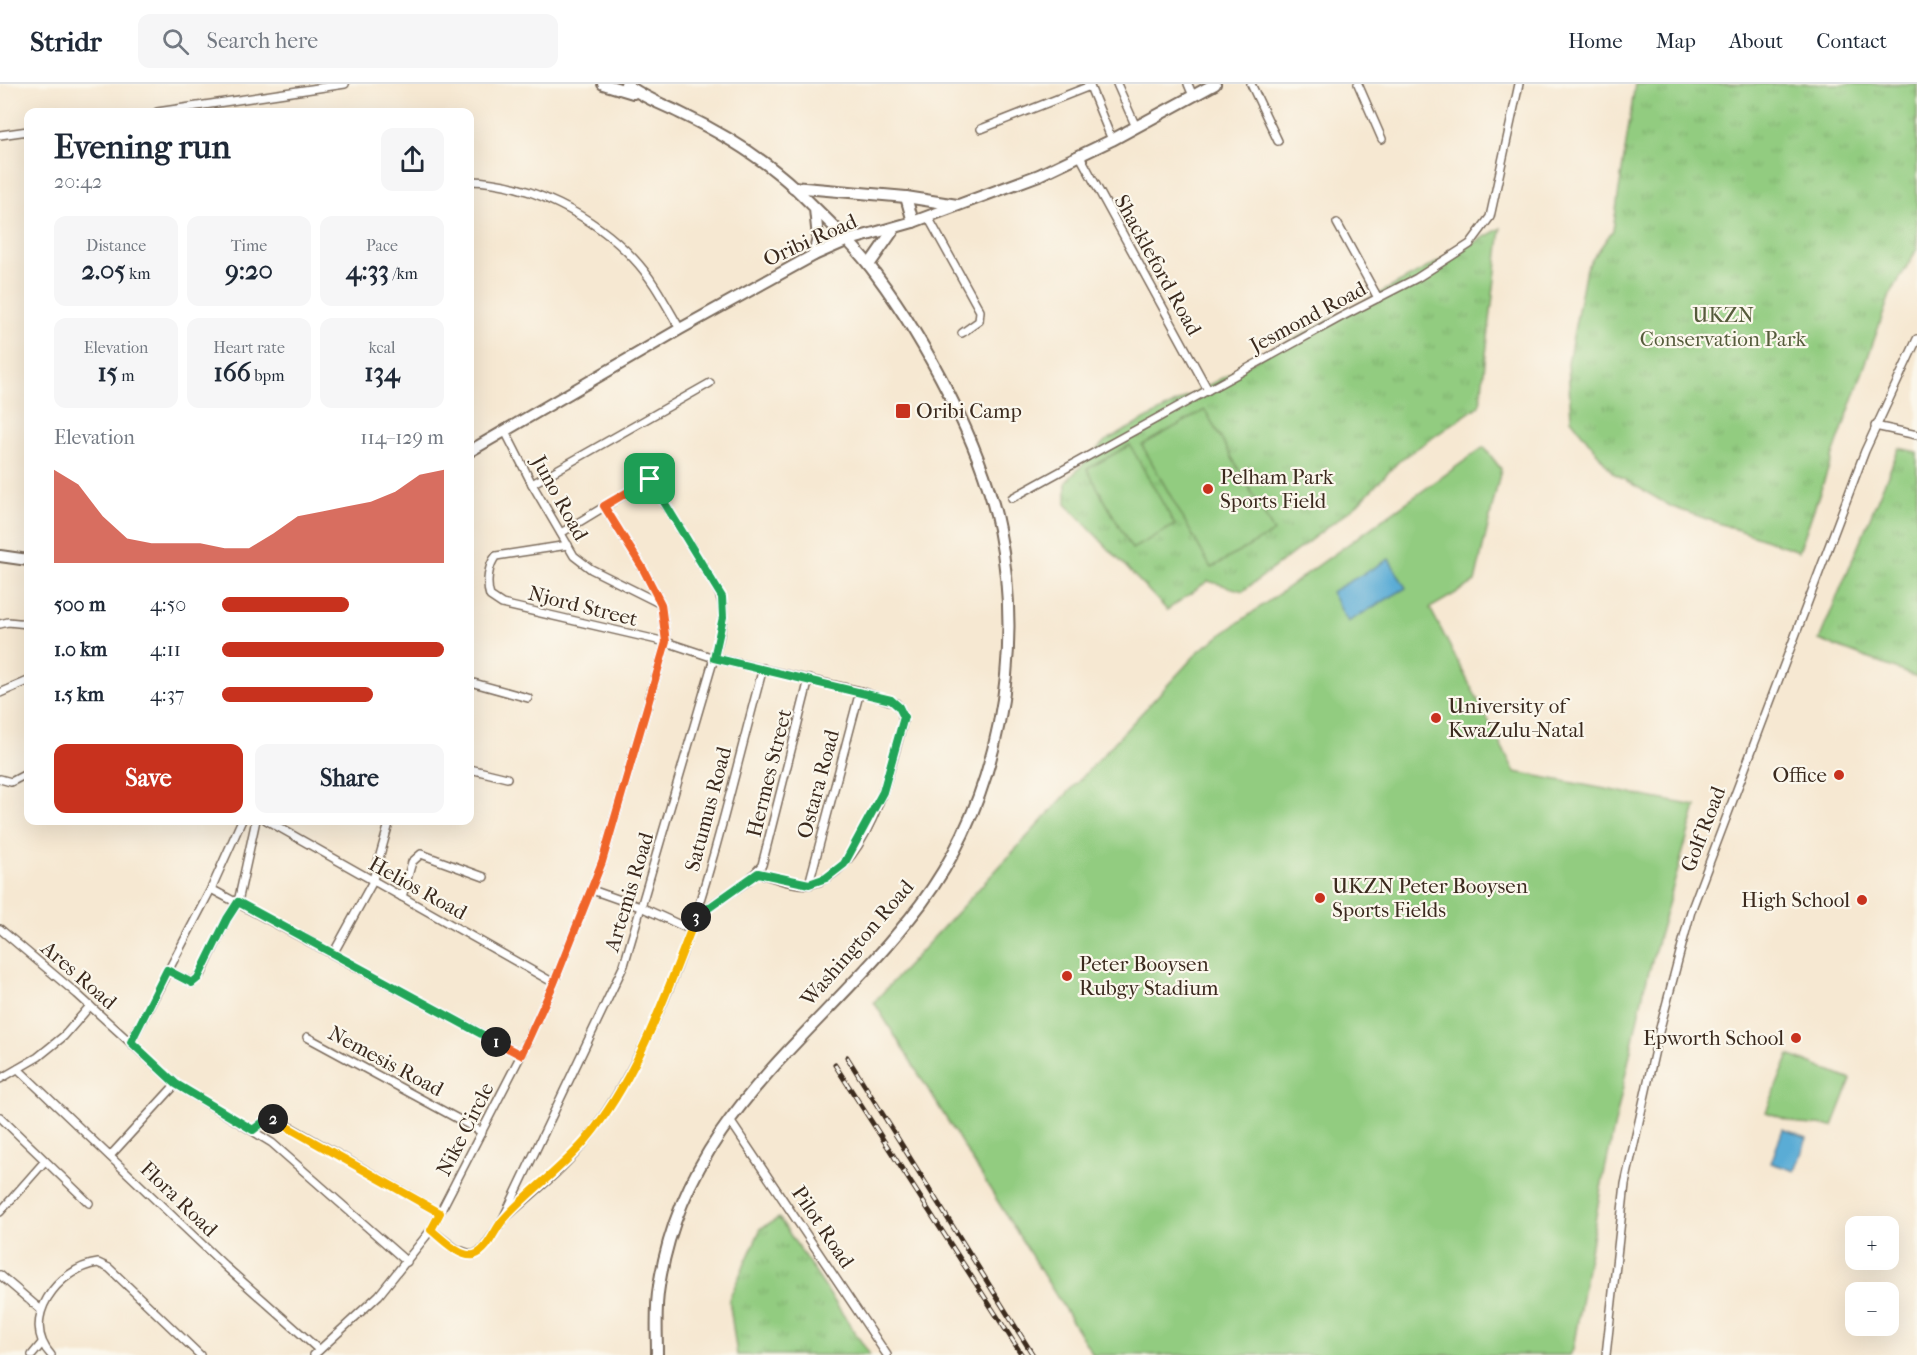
<!DOCTYPE html>
<html lang="en">
<head>
<meta charset="utf-8">
<style>
	:root { --surface:#fff; --page:#f6f6f7; --text:#1f2937; --muted:#747a83; --line:#e0e1e3; --accent:#c8321e }
	body { margin:0; font-family:"IM FELL French Canon",serif; background:var(--page); color:var(--text); height:100vh; display:flex; flex-direction:column; font-size:22px; white-space:nowrap }
	* { box-sizing:border-box; margin:0 }
	p { font-size:20px; color:var(--muted) }
	.icon { flex:none; width:33px; height:33px; fill:none; stroke:currentColor; stroke-width:2; stroke-linecap:round; stroke-linejoin:round }
	.map { position:relative; flex:1; overflow:hidden }
	.details { position:absolute; left:24px; top:24px; width:450px; height:717px; display:flex; flex-direction:column; background:var(--surface); border-radius:12px; box-shadow:0 6px 24px #0002 }
	.details>* { flex:none }
	.tools { position:absolute; left:1845px; top:1132px; display:grid; gap:12px }
	.tools a { display:grid; place-items:center; width:54px; height:54px; border-radius:12px; background:var(--surface); box-shadow:0 6px 24px #0002; font-size:30px }
	.pin { position:absolute; display:grid; place-items:center; width:51px; height:51px; color:#fff; margin:-26px; border-radius:12px; box-shadow:0 3px 9px #0006 }
	.km { position:absolute; width:30px; height:30px; margin:-15px; border-radius:50%; background:#222; color:#fff; font-size:16px; line-height:30px; text-align:center }
	.round { display:grid; place-items:center; flex:none; width:63px; height:63px; border-radius:12px; background:var(--page) }
	.summary { display:flex; align-items:center; justify-content:space-between; height:102px; padding:0 30px }
	h1 { font-size:33px; font-weight:800; line-height:45px }
	.stats { display:grid; grid-template-columns:repeat(3,1fr); gap:9px; height:102px; padding:6px 30px }
	.stats div { display:grid; align-content:center; border-radius:12px; background:var(--page); text-align:center }
	.stats b { font-size:26px; font-weight:800 }
	.stats small { font-size:16px; font-weight:400 }
	.stats p { font-size:16px }
	.chart { height:168px; padding:12px 30px }
	.chart p { display:flex; justify-content:space-between }
	.chart svg { width:100%; height:108px; margin-top:6px; fill:var(--accent); opacity:.7 }
	.cta { display:flex; gap:12px; margin-top:auto; padding:12px 30px }
	.cta a { flex:1; height:69px; border-radius:12px; background:var(--accent); color:#fff; font-size:24px; font-weight:800; line-height:69px; text-align:center }
	.cta a+a { background:var(--page); color:var(--text) }
	ul { padding:0 30px; list-style:none; font-size:20px }
	li { display:grid; grid-template-columns:96px 72px 1fr; align-items:center; height:45px }
	li i { height:15px; border-radius:8px; background:var(--accent) }
	header { display:flex; align-items:center; gap:36px; box-sizing:border-box; height:84px; padding:0 30px; background:var(--surface); border-bottom:2px solid var(--line) }
	header strong { font-size:28px }
	nav { display:flex; gap:33px; margin-inline-start:auto; font-size:21px }
	.search { width:420px; height:54px; background:var(--page); display:flex; align-items:center; gap:15px; box-sizing:border-box; padding:0 21px; border-radius:12px; color:var(--muted); font-size:22px }
	.map>svg:first-child { display:block }
	.grass { fill:url(#grass-tufts); stroke:#667b4f; stroke-width:1.5 }
	.pitch { fill:#92cc80; stroke:#667b4f; stroke-width:1.5 }
	.water { fill:#5aacd5; stroke:#4a6b7a; stroke-width:1.5 }
	.lines { fill:none; stroke-linecap:round; stroke-linejoin:round }
	.street-casing { stroke:#7c6c5d; stroke-width:10 }
	.secondary-casing { stroke:#7c6c5d; stroke-width:14 }
	.street { stroke:#fff; stroke-width:7 }
	.secondary { stroke:#fff; stroke-width:10 }
	.rail-casing { stroke:#3b2a1e; stroke-width:5 }
	.rail { stroke:#fbf7ec; stroke-width:3; stroke-dasharray:9; stroke-linecap:butt }
	.split-1-casing { stroke:#fff; stroke-width:12 }
	.split-2-casing { stroke:#fff; stroke-width:12 }
	.split-3-casing { stroke:#fff; stroke-width:12 }
	.split-4-casing { stroke:#fff; stroke-width:12 }
	.split-1 { stroke:#f0652b; stroke-width:8 }
	.split-2 { stroke:#22a559; stroke-width:8 }
	.split-3 { stroke:#f5b400; stroke-width:8 }
	.split-4 { stroke:#22a559; stroke-width:8 }
	.poi-dot { fill:#c8321e; stroke:#fbf7ec; stroke-width:2 }
	.labels { text-anchor:middle; stroke-width:4.5; stroke-linejoin:round; paint-order:stroke }
	.street-label { font-size:21px; fill:#3b2a1e; stroke:#fbf7ec }
	.park-label { font-size:21px; fill:#555b3b; stroke:#fbf7ec }
	.poi-label { font-size:21px; fill:#3b2a1e; stroke:#fbf7ec; text-anchor:start }
</style>
</head>
<body>
<header>
<strong>Stridr</strong>
<div class="search"><svg class="icon" aria-label="search" viewBox="0 0 24 24"><circle cx="10" cy="10" r="6"/><path d="M15 15l6 6"/></svg>Search here</div>
<nav><a>Home</a><a>Map</a><a>About</a><a>Contact</a></nav>
</header>
<div class="map">
<svg width="1917" height="1271" viewBox="0 0 1917 1271">
	<defs>
		<pattern id="grass-tufts" width="24" height="20" patternUnits="userSpaceOnUse" patternTransform="scale(1.5)"><rect width="24" height="20" fill="#92cc80"/><path d="M3 7l-1-3M5 7V3M7 7l1-3M15 17l-1-3M17 17v-4M19 17l1-3" fill="none" stroke="#7faf6e"/></pattern>
	</defs>
	<rect width="100%" height="100%" fill="#fbf7ec"/>
	<filter id="ink" filterUnits="userSpaceOnUse"><feTurbulence type="fractalNoise" baseFrequency=".0167" numOctaves="2"/><feDisplacementMap in="SourceGraphic" scale="12" xChannelSelector="R" yChannelSelector="G"/><feConvolveMatrix kernelMatrix="1 2 1 2 8 2 1 2 1" color-interpolation-filters="sRGB"/></filter>
	<filter id="wash" filterUnits="userSpaceOnUse"><feTurbulence type="fractalNoise" baseFrequency=".008" numOctaves="4" result="noise"/><feDisplacementMap in="SourceGraphic" scale="24" xChannelSelector="R" yChannelSelector="G"/><feGaussianBlur stdDeviation="1.35" result="paint"/><feColorMatrix in="noise" values="0 0 0 0 0 0 0 0 0 0 0 0 0 0 0 0 0 1.4 0 .05"/><feComposite in="paint" operator="in"/></filter>
	<g filter="url(#wash)">
		<rect width="100%" height="100%" fill="#f6e8d2"/>
		<!-- grass -->
		<g class="grass">
			<path d="M1635,0H1917V165L1890,211L1799,467L1672,423L1613,389L1571,335L1568,279L1586,184L1613,146Z"/>
			<path d="M1501,144L1480,321L1400,376L1358,420L1243,507L1208,497L1167,526L1066,420V398L1105,357Z"/>
			<path d="M1899,364L1917,368V593L1819,556Z"/>
			<path d="M779,1134L870,1271H737L729,1215L761,1144Z"/>
		</g>
		<!-- pitch -->
		<g class="pitch">
			<path d="M1205,326L1274,448L1211,484L1142,361Z"/>
			<path d="M1130,361L1175,441L1132,465L1087,385Z"/>
			<path d="M1484,363L1501,385L1475,498L1430,524L1515,688L1696,722L1644,905L1600,1109L1573,1265L1569,1271H1093L874,918L1200,566Z"/>
			<path d="M1789,971L1851,996L1833,1042L1798,1040L1766,1028Z"/>
		</g>
		<!-- water -->
		<g class="water">
			<path d="M1389,475L1406,504L1348,538L1331,508Z"/>
			<path d="M1783,1045L1807,1054L1795,1087L1771,1079Z"/>
		</g>
	</g>
	<g filter="url(#ink)">
		<g class="lines">
			<defs>
				<g id="street">
					<path d="M1089,0L1112,56"/>
					<path d="M1117,0L1136,43"/>
					<path d="M1188,0L1193,12"/>
					<path d="M1251,0L1278,57"/>
					<path d="M1358,0L1382,55"/>
					<path d="M157,28L345,0"/>
					<path d="M981,45L1090,2"/>
					<path d="M0,51L28,47"/>
					<path d="M1080,72L1208,306"/>
					<path d="M470,97C529,98 594,132 634,175C653,195 666,221 680,245"/>
					<path d="M928,133L980,227L979,237L962,249"/>
					<path d="M1337,139L1378,214"/>
					<path d="M1875,342L1917,351"/>
					<path d="M505,347L532,400L574,472L591,485L659,519"/>
					<path d="M532,400L710,299"/>
					<path d="M1012,414L1341,233L1417,194L1470,160L1490,133L1519,0"/>
					<path d="M568,461L496,472C488,481 486,500 490,512L502,520L666,558L714,574L860,607L896,619L902,628L903,638C891,685 867,787 812,800C796,803 773,793 758,789"/>
					<path d="M0,540L8,538L28,540"/>
					<path d="M470,598L528,614"/>
					<path d="M0,609L28,597"/>
					<path d="M470,685L507,694"/>
					<path d="M0,695L11,698L28,689"/>
					<path d="M266,736L554,899"/>
					<path d="M809,800L860,607"/>
					<path d="M211,805L521,971"/>
					<path d="M592,806L643,824L691,846"/>
					<path d="M402,813L412,778L421,770L484,793"/>
					<path d="M697,831L748,797L762,781L809,595"/>
					<path d="M0,845L77,910L176,1000L272,1059L407,1178"/>
					<path d="M333,870L372,799L390,736"/>
					<path d="M167,886L192,899L202,889L227,835L238,818L256,736"/>
					<path d="M307,953L482,1048"/>
					<path d="M131,958L211,805L242,736"/>
					<path d="M18,985L225,1182L319,1266"/>
					<path d="M0,995L38,973L64,952L90,922"/>
					<path d="M0,1033L89,1119"/>
					<path d="M729,1035L887,1271"/>
					<path d="M253,1046L267,1036L280,1037L440,1129"/>
					<path d="M110,1072L176,1000"/>
					<path d="M0,1128L45,1077"/>
					<path d="M506,1133C534,1108 566,1083 588,1054C688,917 719,744 763,584"/>
					<path d="M431,1146L456,1165L473,1171L483,1165L502,1137L624,881L714,574C720,550 729,527 717,505L650,395L561,449"/>
					<path d="M0,1191L41,1226"/>
					<path d="M32,1271L42,1259"/>
					<path d="M51,1271C19,1236 58,1184 98,1179L109,1184L200,1271"/>
					<path d="M314,1271L379,1211L431,1146L521,971L554,899L602,778L666,558L661,520L642,483L604,422"/>
					<path d="M1606,1271L1625,1100L1659,948L1691,827L1865,367L1917,255"/>
				</g>
				<g id="secondary">
					<path d="M603,0L633,9"/>
					<path d="M626,0C642,13 662,20 680,29C722,49 762,73 796,105C823,132 853,159 875,189C925,256 983,363 999,445C1024,572 999,715 921,820C823,950 686,1027 659,1202C655,1224 657,1248 657,1271"/>
					<path d="M793,103L906,113L957,121"/>
					<path d="M906,113L913,138"/>
					<path d="M814,171L818,154L815,125"/>
					<path d="M869,181L894,145"/>
					<path d="M470,367L680,245L814,171L846,157L913,138L1039,91L1112,56L1215,0"/>
					<path d="M0,472L28,476"/>
				</g>
			</defs>
			<!-- street casing -->
			<use href="#street" class="street-casing"/>
			<!-- secondary casing -->
			<use href="#secondary" class="secondary-casing"/>
			<!-- street -->
			<use href="#street" class="street"/>
			<!-- secondary -->
			<use href="#secondary" class="secondary"/>
			<defs>
				<g id="rail">
					<path d="M847,973L1033,1271"/>
					<path d="M835,981L1022,1271"/>
				</g>
			</defs>
			<!-- rail casing -->
			<use href="#rail" class="rail-casing"/>
			<!-- rail -->
			<use href="#rail" class="rail"/>
		</g>
	</g>
	<g class="lines" filter="url(#ink)">
		<defs>
			<path id="split-1" d="M496,958L521,971L554,899L602,778L666,558L661,520L642,483L604,422L650,395"/>
			<path id="split-2" d="M273,1035H267L253,1046L176,1000L131,958L167,886L192,899L198,894L227,835L238,818L496,958"/>
			<path id="split-3" d="M273,1035L440,1129L431,1146C441,1154 460,1174 474,1171C488,1167 494,1146 503,1136C528,1108 560,1086 585,1057C638,994 666,909 696,833"/>
			<path id="split-4" d="M650,395L722,513L723,533L714,574L891,616L899,623L904,633L883,708L844,780L826,794L809,800L758,789L696,833"/>
		</defs>
		<!-- split-1 casing -->
		<use href="#split-1" class="split-1-casing"/>
		<!-- split-2 casing -->
		<use href="#split-2" class="split-2-casing"/>
		<!-- split-3 casing -->
		<use href="#split-3" class="split-3-casing"/>
		<!-- split-4 casing -->
		<use href="#split-4" class="split-4-casing"/>
		<!-- split-1 -->
		<use href="#split-1" class="split-1"/>
		<!-- split-2 -->
		<use href="#split-2" class="split-2"/>
		<!-- split-3 -->
		<use href="#split-3" class="split-3"/>
		<!-- split-4 -->
		<use href="#split-4" class="split-4"/>
	</g>
	<!-- markers -->
	<g class="poi-dot">
		<rect x="895" y="319" width="16" height="16" rx="3"/>
		<circle cx="1208" cy="405" r="6"/>
		<circle cx="1436" cy="634" r="6"/>
		<circle cx="1839" cy="691" r="6"/>
		<circle cx="1320" cy="814" r="6"/>
		<circle cx="1862" cy="816" r="6"/>
		<circle cx="1067" cy="892" r="6"/>
		<circle cx="1796" cy="954" r="6"/>
	</g>
	<g class="labels">
		<!-- street labels -->
		<g class="street-label">
			<text transform="translate(810 156) rotate(-24)" y="7">Oribi Road</text>
			<text transform="translate(1158 181) rotate(61)" y="7">Shackleford Road</text>
			<text transform="translate(1308 233) rotate(-28)" y="7">Jesmond Road</text>
			<text transform="translate(560 414) rotate(61)" y="7">Juno Road</text>
			<text transform="translate(583 522) rotate(14)" y="7">Njord Street</text>
			<text transform="translate(769 689) rotate(-76)" y="7">Hermes Street</text>
			<text transform="translate(818 700) rotate(-75)" y="7">Ostara Road</text>
			<text transform="translate(708 725) rotate(-75)" y="7">Satumus Road</text>
			<text transform="translate(1703 745) rotate(-69)" y="7">Golf Road</text>
			<text transform="translate(418 804) rotate(29)" y="7">Helios Road</text>
			<text transform="translate(629 808) rotate(-73)" y="7">Artemis Road</text>
			<text transform="translate(857 859) rotate(-49)" y="7">Washington Road</text>
			<text transform="translate(79 891) rotate(41)" y="7">Ares Road</text>
			<text transform="translate(386 977) rotate(28)" y="7">Nemesis Road</text>
			<text transform="translate(465 1045) rotate(-63)" y="7">Nike Circle</text>
			<text transform="translate(179 1115) rotate(44)" y="7">Flora Road</text>
			<text transform="translate(823 1143) rotate(56)" y="7">Pilot Road</text>
		</g>
		<!-- park labels -->
		<g class="park-label">
			<text x="1723" y="238">UKZN<tspan x="1723" dy="24">Conservation Park</tspan></text>
		</g>
		<!-- poi labels -->
		<g class="poi-label">
			<text x="916" y="334">Oribi Camp</text>
			<text x="1220" y="400">Pelham Park<tspan x="1220" dy="24">Sports Field</tspan></text>
			<text x="1448" y="629">University of<tspan x="1448" dy="24">KwaZulu-Natal</tspan></text>
			<text x="1827" y="698" text-anchor="end">Office</text>
			<text x="1332" y="809">UKZN Peter Booysen<tspan x="1332" dy="24">Sports Fields</tspan></text>
			<text x="1850" y="823" text-anchor="end">High School</text>
			<text x="1079" y="887">Peter Booysen<tspan x="1079" dy="24">Rubgy Stadium</tspan></text>
			<text x="1784" y="961" text-anchor="end">Epworth School</text>
		</g>
	</g>
</svg>
<div class="tools">
<a>+</a>
<a>−</a>
</div>
<div class="pin" style="left:650px;top:395px;background:#1e9e55"><svg class="icon" aria-label="arrive" viewBox="0 0 24 24"><path d="M6 21V4h12l-3 4 3 4H6"/></svg></div>
<b class="km" style="left:496px;top:958px">1</b>
<b class="km" style="left:273px;top:1035px">2</b>
<b class="km" style="left:696px;top:833px">3</b>
<section class="details">
<div class="summary"><div><h1>Evening run</h1><p>20:42</p></div><a class="round"><svg class="icon" aria-label="share" viewBox="0 0 24 24"><path d="M12 15V3M7 8l5-5 5 5M5 13v7h14v-7"/></svg></a></div>
<div class="stats">
<div><p>Distance</p><b>2.05<small> km</small></b></div>
<div><p>Time</p><b>9:20</b></div>
<div><p>Pace</p><b>4:33<small> /km</small></b></div>
</div>
<div class="stats">
<div><p>Elevation</p><b>15<small> m</small></b></div>
<div><p>Heart rate</p><b>166<small> bpm</small></b></div>
<div><p>kcal</p><b>134</b></div>
</div>
<div class="chart"><p><span>Elevation</span>114–129 m</p>
<svg viewBox="0 0 160 44" preserveAspectRatio="none"><path d="M0 44V6L10 12L20 25L30 34L40 36L50 36L60 36L70 38L80 38L90 32L100 25L110 23L120 21L130 19L140 15L150 8L160 6V44z"/></svg>
</div>
<ul>
<li><b>500 m</b>4:50<i style="width:57%"></i></li>
<li><b>1.0 km</b>4:11<i style="width:100%"></i></li>
<li><b>1.5 km</b>4:37<i style="width:68%"></i></li>
</ul>
<div class="cta"><a>Save</a><a>Share</a></div>
</section>
</div>
</body>
</html>
